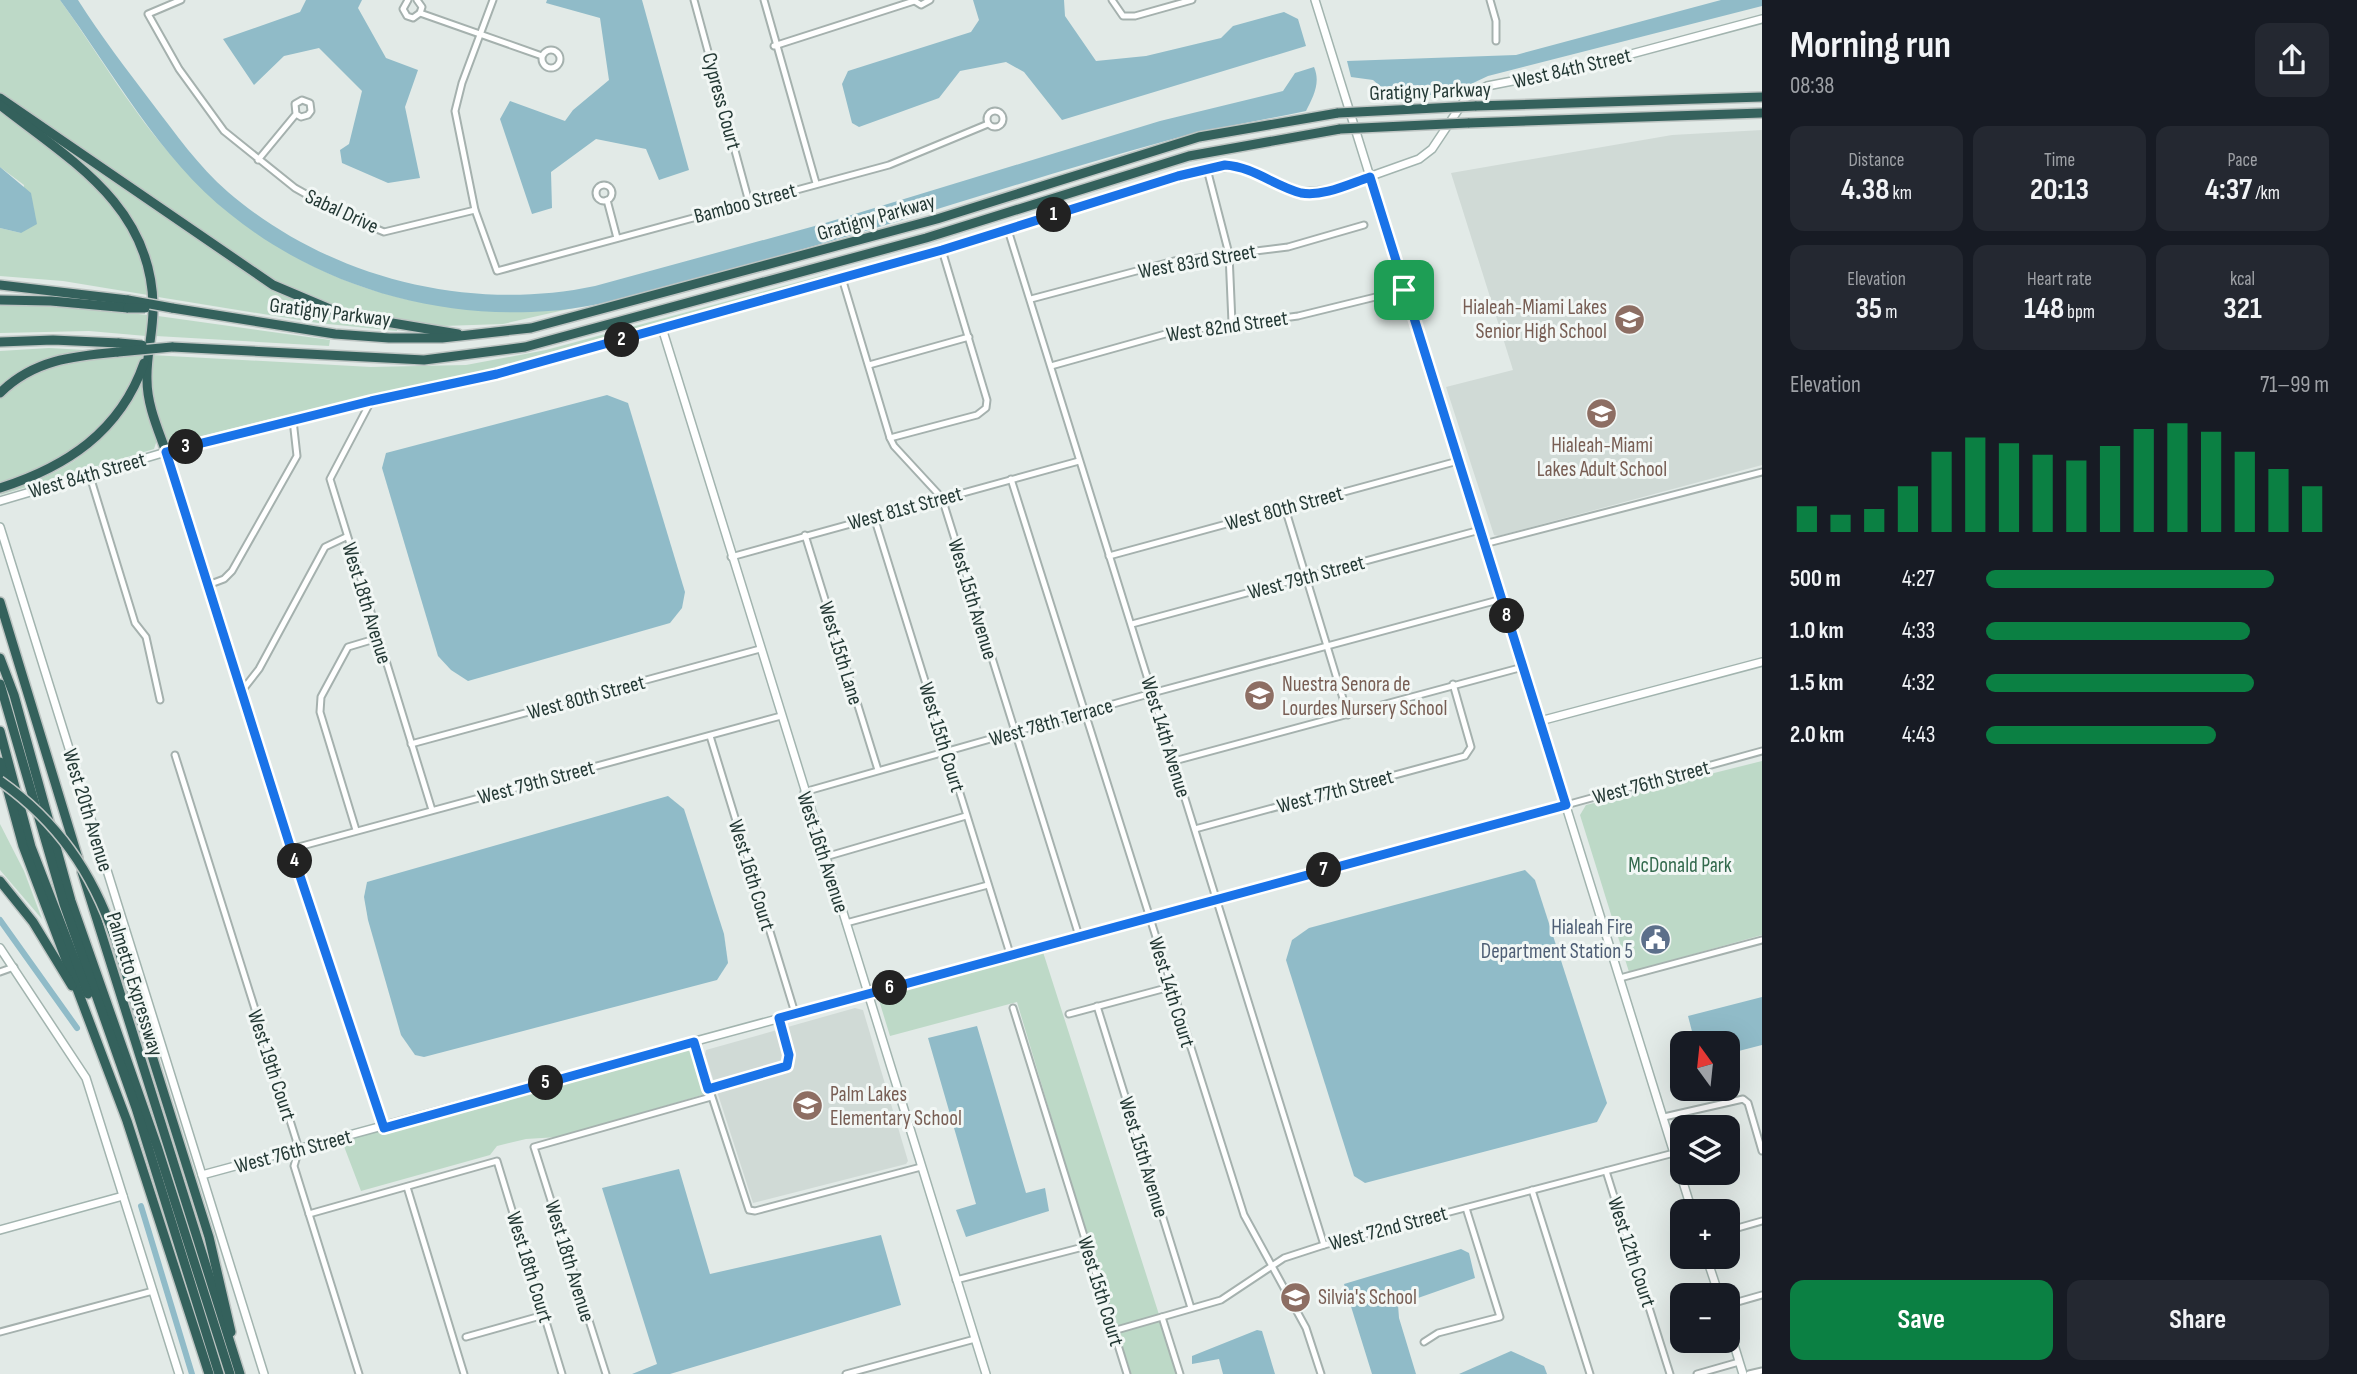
<!DOCTYPE html>
<html lang="en">
<head>
<meta charset="utf-8">
<style>
	:root { --surface:#171b24; --page:#242831; --text:#f1f3f6; --muted:#9ea1a6; --accent:#0b8043 }
	body { margin:0; font-family:"Sofia Sans Condensed",sans-serif; background:var(--page); color:var(--text); height:100vh; display:flex; flex-direction:column; font-size:26px; white-space:nowrap }
	* { box-sizing:border-box; margin:0 }
	p { font-size:23px; color:var(--muted) }
	.icon { flex:none; width:38px; height:38px; fill:none; stroke:currentColor; stroke-width:2; stroke-linecap:round; stroke-linejoin:round }
	.map { position:relative; flex:1; overflow:hidden }
	.panel { display:flex; flex-direction:column; background:var(--surface); width:595px }
	.panel>* { flex:none }
	.needle { width:46px; rotate:345deg }
	.tools { position:absolute; left:1670px; top:1031px; display:grid; gap:14px }
	.tools a { display:grid; place-items:center; width:70px; height:70px; border-radius:14px; background:var(--surface); box-shadow:0 7px 28px #0002; font-size:35px }
	.pin { position:absolute; display:grid; place-items:center; width:60px; height:60px; color:#fff; margin:-30px; border-radius:14px; box-shadow:0 4px 10px #0006 }
	.km { position:absolute; width:35px; height:35px; margin:-18px; border-radius:50%; background:#222; color:#fff; font-size:19px; line-height:35px; text-align:center }
	.round { display:grid; place-items:center; flex:none; width:74px; height:74px; border-radius:14px; background:var(--page) }
	.summary { display:flex; align-items:center; justify-content:space-between; height:119px; padding:0 28px }
	h1 { font-size:38px; font-weight:700; line-height:52px }
	.stats { display:grid; grid-template-columns:repeat(3,1fr); gap:10px; height:119px; padding:7px 28px }
	.stats div { display:grid; align-content:center; border-radius:14px; background:var(--page); text-align:center }
	.stats b { font-size:30px; font-weight:700 }
	.stats small { font-size:19px; font-weight:400 }
	.stats p { font-size:19px }
	.chart { height:196px; padding:14px 28px }
	.chart p { display:flex; justify-content:space-between }
	.chart svg { width:100%; height:126px; margin-top:7px; stroke:var(--accent); stroke-width:6 }
	.action { display:flex; gap:14px; margin-top:auto; padding:14px 28px }
	.action a { flex:1; height:80px; border-radius:14px; background:var(--accent); color:#fff; font-size:28px; font-weight:700; line-height:80px; text-align:center }
	.action a+a { background:var(--page); color:var(--text) }
	ul { padding:0 28px; list-style:none; font-size:23px }
	li { display:grid; grid-template-columns:112px 84px 1fr; align-items:center; height:52px }
	li i { height:18px; border-radius:9px; background:var(--accent) }
	main { display:flex; flex:1; min-height:0 }
	.map>svg:first-child { display:block }
	.built { fill:#d0dad6 }
	.green { fill:#bdd9c7 }
	.water { fill:#90bbc8 }
	.lines { fill:none; stroke-linecap:round; stroke-linejoin:round }
	.canal { stroke:#90bbc8; stroke-width:6 }
	.street-casing { stroke:#a5b1ae; stroke-width:9 }
	.secondary-casing { stroke:#a2b4af; stroke-width:10 }
	.highway-casing { stroke:#bdc4c2; stroke-width:12 }
	.street { stroke:#fff; stroke-width:5 }
	.secondary { stroke:#fff; stroke-width:7 }
	.highway { stroke:#34615c; stroke-width:9 }
	.highway-bridge-casing { stroke:#bdc4c2; stroke-width:12; stroke-linecap:butt }
	.highway-bridge { stroke:#34615c; stroke-width:9 }
	.route-casing { stroke:#fff; stroke-width:14 }
	.route { stroke:#1a73e8; stroke-width:9 }
	.labels { text-anchor:middle; stroke-width:6; stroke-linejoin:round; paint-order:stroke }
	.street-label { font-size:21px; fill:#243935; stroke:#f2f7f5 }
	.education-label { font-size:21px; fill:#785e54; stroke:#f2f7f5; text-anchor:start }
	.park-label { font-size:21px; fill:#336a4d; stroke:#f2f7f5 }
	.service-label { font-size:21px; fill:#4e5e75; stroke:#f2f7f5; text-anchor:end }
</style>
</head>
<body>
<main>
<div class="map">
<svg width="1762" height="1374" viewBox="0 0 1762 1374">
	<rect width="100%" height="100%" fill="#e2eae7"/>
	<!-- built -->
	<g class="built">
		<path d="M1762,130V465L1498,536L1494,535L1446,387L1513,370L1451,173L1672,135Z"/>
		<path d="M855,1008L863,1010L908,1161L906,1164L753,1203L705,1054L706,1050Z"/>
	</g>
	<!-- green -->
	<g class="green">
		<path d="M0,0H60C94,47 128,105 165,148C274,274 407,324 573,308L503,324L443,326L404,322L329,306L277,282L0,94Z"/>
		<path d="M0,108C70,162 138,198 148,295L63,281L0,276V228L21,233L24,185L0,167Z"/>
		<path d="M64,144L276,289L397,328V331L318,323L158,297C149,225 118,189 62,147Z"/>
		<path d="M828,274L829,277L508,368L266,420L175,443L167,441C150,417 151,383 151,355L371,367L466,365L546,350Z"/>
		<path d="M23,302L148,315L146,336L89,331L0,333V303Z"/>
		<path d="M158,316L330,340L329,346L156,336Z"/>
		<path d="M49,348L103,351L46,360L0,389V351Z"/>
		<path d="M143,355L133,384L113,415L63,460L0,485V399C40,359 89,357 143,355Z"/>
		<path d="M138,383H144L158,437L154,449L0,495C9,486 31,482 44,477C87,460 119,424 138,383Z"/>
		<path d="M1762,761V935L1629,972L1580,815L1586,805Z"/>
		<path d="M0,824L24,871L42,919L0,870Z"/>
		<path d="M1043,952L1178,1374H1128L1017,1002L890,1036L878,997Z"/>
		<path d="M694,1044L709,1093L558,1137L526,1139L497,1146L490,1155L361,1191L342,1141Z"/>
	</g>
	<!-- water -->
	<g class="water">
		<path d="M60,0H78C101,36 127,70 152,103C176,134 198,166 228,192C327,277 467,313 595,286L822,224L1160,121L1283,91L1295,73L1314,67C1321,83 1313,97 1306,111C1258,121 1209,129 1162,142C1024,180 888,227 750,264C679,283 605,310 531,312C423,316 314,282 230,214C159,158 113,72 60,0Z"/>
		<path d="M306,0H362L358,8L386,58L418,70L405,107L420,178L388,183L342,163L340,150L349,144L362,91L319,48L284,56L254,85L223,39L300,12Z"/>
		<path d="M547,0H642L689,170L659,180L646,149L596,139L551,172L552,208L532,214L500,119L510,101L565,121L573,110L609,80L600,18L546,3Z"/>
		<path d="M973,0H1064L1065,16L1096,61L1146,56L1221,38L1233,26L1284,12L1298,19L1306,46L1062,120L1024,72L1006,62L960,71L939,98L859,127L852,123L842,84L848,71L971,32L979,20Z"/>
		<path d="M1721,0H1762V6L1488,76L1456,91L1396,100L1373,80L1351,77L1347,61L1516,55Z"/>
		<path d="M0,167L31,193L37,224L21,233L0,228Z"/>
		<path d="M607,395L628,403L685,592L682,608L670,623L468,681L451,670L438,656L382,468L386,453Z"/>
		<path d="M668,796L684,809L724,934L728,963L717,980L424,1057L415,1055L401,1035L368,920L364,897L367,882Z"/>
		<path d="M1525,870L1535,880L1607,1103L1597,1122L1365,1183L1354,1176L1286,960L1292,940L1309,928Z"/>
		<path d="M1762,997V1045L1727,1054V1043H1695L1688,1016Z"/>
		<path d="M977,1026L1026,1193L1045,1188L1049,1211L966,1237L956,1210L976,1204L928,1038Z"/>
		<path d="M679,1169L710,1274L881,1235L901,1305L670,1374H632L657,1364L602,1188Z"/>
		<path d="M1461,1249L1469,1253L1475,1278L1398,1305L1399,1318L1416,1374H1372L1344,1284Z"/>
		<path d="M1257,1330L1262,1331L1275,1374H1223L1219,1359L1192,1364V1356Z"/>
		<path d="M1511,1351L1544,1366L1547,1374H1459Z"/>
	</g>
	<g class="lines">
		<!-- canal -->
		<g class="canal">
			<path d="M0,920L77,1028"/>
			<path d="M141,1206L192,1374"/>
		</g>
		<defs>
			<g id="street">
				<path d="M181,0L148,14L179,69L224,131L295,188L343,215L384,232L475,210"/>
				<path d="M408,0L403,9L407,16L413,18L420,13L542,56"/>
				<path d="M417,0L422,7L420,13"/>
				<path d="M493,0L462,83L455,111L475,210L497,271L889,165L988,124"/>
				<path d="M694,0L749,202"/>
				<path d="M764,0L816,183"/>
				<path d="M913,0L921,5L930,0"/>
				<path d="M1112,0L1123,16H1135L1192,0"/>
				<path d="M1490,0L1496,21V41"/>
				<path d="M774,46L914,1"/>
				<circle cx="551" cy="59" r="9"/>
				<circle cx="995" cy="119" r="8"/>
				<path d="M258,160L296,114L295,104L302,100L310,103L311,111L308,115L301,117L296,114"/>
				<path d="M1207,169L1229,254L1232,323"/>
				<circle cx="604" cy="193" r="8"/>
				<path d="M607,200L617,238"/>
				<path d="M1008,230L1324,1245"/>
				<path d="M842,278L890,438L894,446L942,498L1079,936"/>
				<path d="M1031,299L1174,261L1288,247L1364,225"/>
				<path d="M869,365L969,337"/>
				<path d="M1051,366L1169,333L1298,316L1404,290"/>
				<path d="M371,401L330,479L432,810"/>
				<path d="M890,438L977,415L986,408L987,400L942,250"/>
				<path d="M166,452L291,849L384,1128"/>
				<path d="M89,473L135,623L146,637L160,700"/>
				<path d="M1011,479L1244,1215L1306,1328L1321,1374"/>
				<path d="M1285,508L1348,715"/>
				<path d="M874,517L1011,957"/>
				<path d="M805,535L878,770"/>
				<path d="M1484,544L1762,472"/>
				<path d="M1109,556L1458,461"/>
				<path d="M731,557L1079,461"/>
				<path d="M208,585L224,579L232,571L297,456L293,420"/>
				<path d="M1132,624L1480,530"/>
				<path d="M241,692L259,669L325,547L346,537"/>
				<path d="M710,736L795,1013"/>
				<path d="M411,744L760,649"/>
				<path d="M175,755L299,1149L294,1166L359,1374"/>
				<path d="M1174,761L1523,667"/>
				<path d="M804,792L1152,693L1502,599"/>
				<path d="M1566,805L1762,751"/>
				<path d="M1195,829L1465,756L1471,747L1453,684"/>
				<path d="M356,830L320,712L321,697L348,647L378,638"/>
				<path d="M291,849L781,716"/>
				<path d="M825,857L966,816"/>
				<path d="M846,923L988,885"/>
				<path d="M0,972L14,967"/>
				<path d="M1620,978L1762,940"/>
				<path d="M1097,1006L1191,1308"/>
				<path d="M1013,1008L1127,1374"/>
				<path d="M1069,1014L1170,987"/>
				<path d="M694,1042L749,1210L755,1211L921,1167"/>
				<path d="M708,1089L787,1066L789,1055L779,1018"/>
				<path d="M1664,1117L1743,1099L1748,1103L1762,1151"/>
				<path d="M1606,1171L1670,1374"/>
				<path d="M407,1187L464,1374"/>
				<path d="M1532,1190L1590,1374"/>
				<path d="M309,1214L497,1161L562,1374"/>
				<path d="M1727,1231L1762,1221"/>
				<path d="M956,1280L1087,1246"/>
				<path d="M1727,1305L1762,1295"/>
				<path d="M1162,1317L1180,1374"/>
				<path d="M1113,1331L1221,1300L1284,1258L1324,1245L1674,1153"/>
				<path d="M0,1332L153,1291"/>
				<path d="M466,1337L544,1315"/>
				<path d="M1424,1342L1438,1333L1500,1317L1466,1208"/>
				<path d="M606,1374L534,1147L711,1097"/>
				<path d="M846,1374L975,1339"/>
				<path d="M1697,1374L1739,1362"/>
				<path d="M1749,1374L1762,1371"/>
			</g>
			<g id="secondary">
				<path d="M1315,0L1692,1211"/>
				<path d="M662,328L986,1374"/>
				<path d="M0,501L166,452L371,401L497,374L942,250L1207,169L1237,166L1301,192L1332,190L1419,159L1432,149L1466,98L1487,86L1579,68L1762,19"/>
				<path d="M0,527L264,1374"/>
				<path d="M1540,721L1762,662"/>
				<path d="M0,948L86,1078L179,1374"/>
				<path d="M202,1175L1566,805"/>
				<path d="M0,1230L123,1196"/>
				<path d="M1706,1256L1719,1295"/>
				<path d="M1727,1322L1743,1374"/>
			</g>
			<g id="highway">
				<path d="M0,98L273,285L344,315L458,334"/>
				<path d="M0,105C70,160 151,205 153,305C154,330 146,354 147,380C147,405 158,429 166,452"/>
				<path d="M1475,106L1762,97"/>
				<path d="M1468,123L1762,113"/>
				<path d="M0,285L128,300"/>
				<path d="M0,300L51,301L128,308"/>
				<path d="M172,308L335,334L389,338H442L531,328L937,219L1199,137L1338,113"/>
				<path d="M0,342L53,340L119,343"/>
				<path d="M172,347L424,360L525,347L926,238L1189,156L1340,129"/>
				<path d="M0,393C33,360 73,356 118,352"/>
				<path d="M0,488C66,467 120,432 144,363"/>
				<path d="M0,602L78,858"/>
				<path d="M0,658L14,695L71,901L158,1149L230,1374"/>
				<path d="M0,684L64,904L136,1108L219,1374"/>
				<path d="M0,731L31,847L88,994"/>
				<path d="M0,762L23,846L127,1121L209,1374"/>
				<path d="M82,872L240,1374"/>
				<path d="M0,881L33,922L72,986"/>
				<path d="M115,938L209,1237L231,1332"/>
			</g>
		</defs>
		<!-- street casing -->
		<use href="#street" class="street-casing"/>
		<!-- secondary casing -->
		<use href="#secondary" class="secondary-casing"/>
		<!-- highway casing -->
		<use href="#highway" class="highway-casing"/>
		<!-- street -->
		<use href="#street" class="street"/>
		<!-- secondary -->
		<use href="#secondary" class="secondary"/>
		<!-- highway -->
		<use href="#highway" class="highway"/>
		<defs>
			<g id="highway-bridge">
				<path d="M1338,113L1475,106"/>
				<path d="M1340,129L1468,123"/>
				<path d="M128,300L172,308"/>
				<path d="M128,308H145"/>
				<path d="M119,343L142,345"/>
				<path d="M118,352L172,347"/>
				<path d="M0,781C58,822 92,872 115,938"/>
			</g>
		</defs>
		<!-- highway-bridge casing -->
		<use href="#highway-bridge" class="highway-bridge-casing"/>
		<!-- highway-bridge -->
		<use href="#highway-bridge" class="highway-bridge"/>
	</g>
	<g class="lines">
		<defs>
			<path id="route" d="M1225,165C1254,167 1274,186 1301,193C1323,197 1349,184 1370,177L1566,805L779,1018L789,1055L787,1066L708,1089L694,1042L384,1128L291,849L166,452L371,401L497,374L942,250L1178,176Z"/>
		</defs>
		<!-- route casing -->
		<use href="#route" class="route-casing"/>
		<!-- route -->
		<use href="#route" class="route"/>
	</g>
	<!-- icons -->
	<defs>
		<symbol id="school-disc" viewBox="-11 -11 22 22"><circle r="9.5" fill="#8d6e63" stroke="#f2f7f5"/><path d="M0-5L7-2L0 1L-7-2ZM-4 1L0 2.5L4 1V4Q0 6-4 4Z" fill="#fff"/></symbol>
		<symbol id="civic-disc" viewBox="-11 -11 22 22"><circle r="9.5" fill="#5c6f8a" stroke="#f2f7f5"/><path d="M-.6-6.5H3V-4.5H.6V-3L4-1V1h2V6H-6V1h2V-1L-.6-3ZM-1.2 2.5V6h2.4V2.5Z" fill="#fff"/></symbol>
	</defs>
	<g fill-rule="evenodd">
		<use href="#school-disc" x="1612" y="302" width="35" height="35"/>
		<use href="#school-disc" x="1584" y="396" width="35" height="35"/>
		<use href="#school-disc" x="1242" y="678" width="35" height="35"/>
		<use href="#civic-disc" x="1638" y="922" width="35" height="35"/>
		<use href="#school-disc" x="790" y="1088" width="35" height="35"/>
		<use href="#school-disc" x="1278" y="1280" width="35" height="35"/>
	</g>
	<g class="labels">
		<!-- street labels -->
		<g class="street-label">
			<text transform="translate(1572 68) rotate(-13)" y="7">West 84th Street</text>
			<text transform="translate(1430 91) rotate(-2)" y="7">Gratigny Parkway</text>
			<text transform="translate(722 101) rotate(75)" y="7">Cypress Court</text>
			<text transform="translate(745 203) rotate(-15)" y="7">Bamboo Street</text>
			<text transform="translate(342 211) rotate(25)" y="7">Sabal Drive</text>
			<text transform="translate(876 217) rotate(-16)" y="7">Gratigny Parkway</text>
			<text transform="translate(1197 261) rotate(-10)" y="7">West 83rd Street</text>
			<text transform="translate(330 312) rotate(7)" y="7">Gratigny Parkway</text>
			<text transform="translate(1227 326) rotate(-8)" y="7">West 82nd Street</text>
			<text transform="translate(87 475) rotate(-16)" y="7">West 84th Street</text>
			<text transform="translate(905 508) rotate(-15)" y="7">West 81st Street</text>
			<text transform="translate(1284 508) rotate(-15)" y="7">West 80th Street</text>
			<text transform="translate(1306 577) rotate(-15)" y="7">West 79th Street</text>
			<text transform="translate(973 599) rotate(73)" y="7">West 15th Avenue</text>
			<text transform="translate(367 603) rotate(73)" y="7">West 18th Avenue</text>
			<text transform="translate(841 653) rotate(73)" y="7">West 15th Lane</text>
			<text transform="translate(586 697) rotate(-15)" y="7">West 80th Street</text>
			<text transform="translate(1051 722) rotate(-16)" y="7">West 78th Terrace</text>
			<text transform="translate(942 737) rotate(73)" y="7">West 15th Court</text>
			<text transform="translate(1166 737) rotate(73)" y="7">West 14th Avenue</text>
			<text transform="translate(536 782) rotate(-15)" y="7">West 79th Street</text>
			<text transform="translate(1651 782) rotate(-15)" y="7">West 76th Street</text>
			<text transform="translate(1335 791) rotate(-15)" y="7">West 77th Street</text>
			<text transform="translate(88 810) rotate(73)" y="7">West 20th Avenue</text>
			<text transform="translate(823 852) rotate(72)" y="7">West 16th Avenue</text>
			<text transform="translate(752 875) rotate(73)" y="7">West 16th Court</text>
			<text transform="translate(135 984) rotate(73)" y="7">Palmetto Expressway</text>
			<text transform="translate(1172 992) rotate(73)" y="7">West 14th Court</text>
			<text transform="translate(272 1065) rotate(72)" y="7">West 19th Court</text>
			<text transform="translate(293 1151) rotate(-15)" y="7">West 76th Street</text>
			<text transform="translate(1144 1157) rotate(73)" y="7">West 15th Avenue</text>
			<text transform="translate(1388 1228) rotate(-15)" y="7">West 72nd Street</text>
			<text transform="translate(1632 1252) rotate(72)" y="7">West 12th Court</text>
			<text transform="translate(570 1261) rotate(73)" y="7">West 18th Avenue</text>
			<text transform="translate(530 1267) rotate(73)" y="7">West 18th Court</text>
			<text transform="translate(1101 1291) rotate(73)" y="7">West 15th Court</text>
		</g>
		<!-- education labels -->
		<g class="education-label">
			<text x="1607" y="314" text-anchor="end">Hialeah-Miami Lakes<tspan x="1607" dy="24">Senior High School</tspan></text>
			<text x="1602" y="452" text-anchor="middle">Hialeah-Miami<tspan x="1602" dy="24">Lakes Adult School</tspan></text>
			<text x="1282" y="691">Nuestra Senora de<tspan x="1282" dy="24">Lourdes Nursery School</tspan></text>
			<text x="830" y="1101">Palm Lakes<tspan x="830" dy="24">Elementary School</tspan></text>
			<text x="1318" y="1304">Silvia's School</text>
		</g>
		<!-- park labels -->
		<g class="park-label">
			<text x="1680" y="872">McDonald Park</text>
		</g>
		<!-- service labels -->
		<g class="service-label">
			<text x="1633" y="934">Hialeah Fire<tspan x="1633" dy="24">Department Station 5</tspan></text>
		</g>
	</g>
</svg>
<div class="tools">
<a><svg class="needle" viewBox="-14 -14 28 28"><path d="M0-13l5 13h-10z" fill="#e53935"/><path d="M0 13l5-13h-10z" fill="#9ea1a6"/></svg></a>
<a><svg class="icon" aria-label="layers" viewBox="0 0 24 24"><path d="M12 4l9 5-9 5-9-5zM3 14l9 5 9-5"/></svg></a>
<a>+</a>
<a>−</a>
</div>
<div class="pin" style="left:1404px;top:290px;background:#1e9e55"><svg class="icon" aria-label="arrive" viewBox="0 0 24 24"><path d="M6 21V4h12l-3 4 3 4H6"/></svg></div>
<b class="km" style="left:1054px;top:215px">1</b>
<b class="km" style="left:622px;top:340px">2</b>
<b class="km" style="left:186px;top:447px">3</b>
<b class="km" style="left:295px;top:861px">4</b>
<b class="km" style="left:546px;top:1083px">5</b>
<b class="km" style="left:890px;top:988px">6</b>
<b class="km" style="left:1324px;top:870px">7</b>
<b class="km" style="left:1507px;top:616px">8</b>
</div>
<section class="panel">
<div class="summary"><div><h1>Morning run</h1><p>08:38</p></div><a class="round"><svg class="icon" aria-label="share" viewBox="0 0 24 24"><path d="M12 15V3M7 8l5-5 5 5M5 13v7h14v-7"/></svg></a></div>
<div class="stats">
<div><p>Distance</p><b>4.38<small> km</small></b></div>
<div><p>Time</p><b>20:13</b></div>
<div><p>Pace</p><b>4:37<small> /km</small></b></div>
</div>
<div class="stats">
<div><p>Elevation</p><b>35<small> m</small></b></div>
<div><p>Heart rate</p><b>148<small> bpm</small></b></div>
<div><p>kcal</p><b>321</b></div>
</div>
<div class="chart"><p><span>Elevation</span>71–99 m</p>
<svg viewBox="0 0 160 44" preserveAspectRatio="none"><path d="M5 44V35M15 44V38M25 44V36M35 44V28M45 44V16M55 44V11M65 44V13M75 44V17M85 44V19M95 44V14M105 44V8M115 44V6M125 44V9M135 44V16M145 44V22M155 44V28"/></svg>
</div>
<ul>
<li><b>500 m</b>4:27<i style="width:84%"></i></li>
<li><b>1.0 km</b>4:33<i style="width:77%"></i></li>
<li><b>1.5 km</b>4:32<i style="width:78%"></i></li>
<li><b>2.0 km</b>4:43<i style="width:67%"></i></li>
</ul>
<div class="action"><a>Save</a><a>Share</a></div>
</section>
</main>
</body>
</html>
